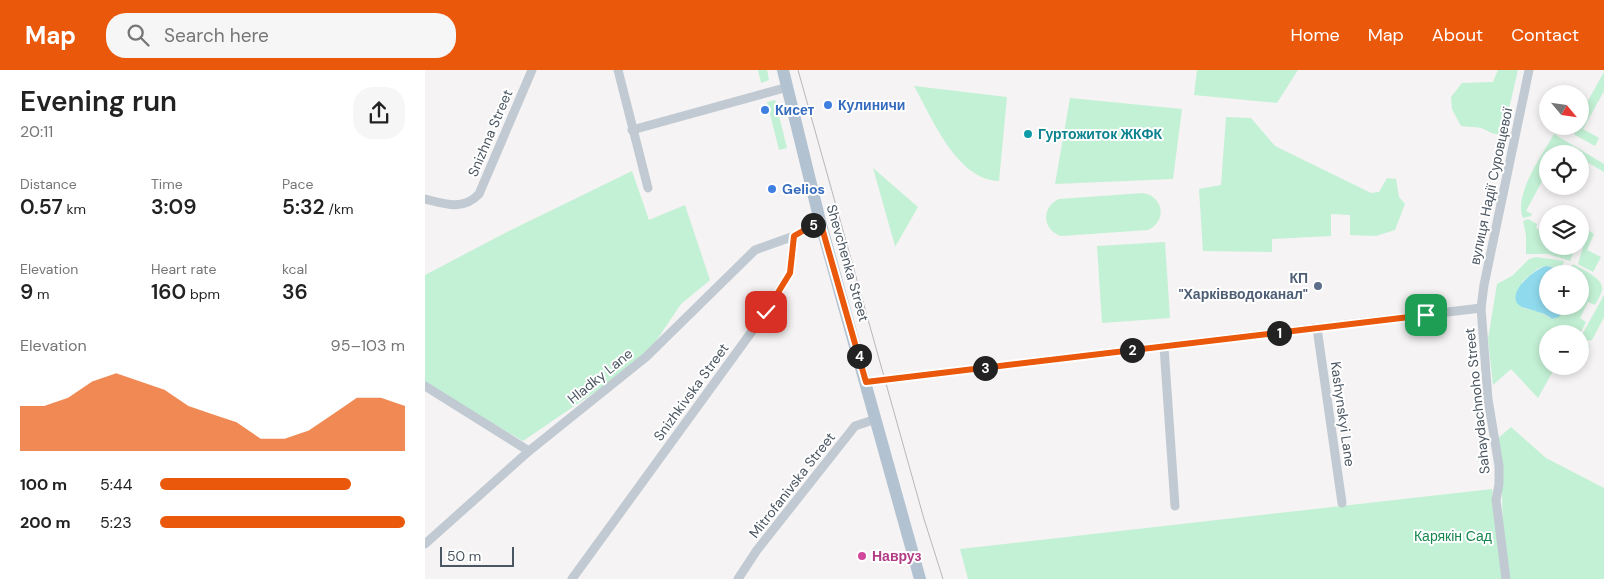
<!DOCTYPE html>
<html lang="en">
<head>
<meta charset="utf-8">
<style>
	:root { --surface:#fff; --page:#f6f6f6; --text:#222; --muted:#767676; --accent:#ea580c }
	body { margin:0; font-family:"DM Sans",sans-serif; background:var(--page); color:var(--text); height:100vh; display:flex; flex-direction:column; font-size:19px; white-space:nowrap }
	* { box-sizing:border-box; margin:0 }
	p { font-size:16px; color:var(--muted) }
	.icon { flex:none; width:28px; height:28px; fill:none; stroke:currentColor; stroke-width:2; stroke-linecap:round; stroke-linejoin:round }
	.map { position:relative; flex:1; overflow:hidden }
	.panel { display:flex; flex-direction:column; background:var(--surface); width:425px }
	.panel>* { flex:none }
	.needle { width:32px; rotate:119deg }
	.buttons { position:absolute; left:1114px; top:15px; display:grid; gap:10px }
	.buttons a { display:grid; place-items:center; width:50px; height:50px; border-radius:50%; background:var(--surface); box-shadow:0 2px 8px #0003; font-size:25px }
	.scale { position:absolute; left:15px; bottom:12px; width:74px; box-sizing:border-box; padding-left:5px; border:2px solid #4a5661; border-top:0; font-size:14px; line-height:18px; white-space:nowrap; color:#4a5661; -webkit-text-stroke:4px #fff; paint-order:stroke }
	.pin { position:absolute; display:grid; place-items:center; width:42px; height:42px; color:#fff; margin:-21px; border-radius:10px; box-shadow:0 2px 8px #0006 }
	.km { position:absolute; width:25px; height:25px; margin:-12px; border-radius:50%; background:#222; color:#fff; font-size:14px; line-height:25px; text-align:center }
	.round { display:grid; place-items:center; flex:none; width:52px; height:52px; border-radius:20px; background:var(--page) }
	.overview { display:flex; align-items:center; justify-content:space-between; height:85px; padding:0 20px }
	h1 { font-size:28px; font-weight:600; line-height:38px }
	.figures { display:grid; grid-template-columns:repeat(3,1fr); gap:8px; height:85px; padding:5px 20px }
	.figures div { display:grid; align-content:center }
	.figures b { font-size:21px; font-weight:600 }
	.figures small { font-size:14px; font-weight:400 }
	.figures p { font-size:14px }
	.chart { height:140px; padding:10px 20px }
	.chart p { display:flex; justify-content:space-between }
	.chart svg { width:100%; height:90px; margin-top:5px; fill:var(--accent); opacity:.7 }
	ul { padding:0 20px; list-style:none; font-size:16px }
	li { display:grid; grid-template-columns:80px 60px 1fr; align-items:center; height:38px }
	li i { height:12px; border-radius:6px; background:var(--accent) }
	header { display:flex; align-items:center; gap:30px; box-sizing:border-box; height:70px; padding:0 25px; background:var(--accent); color:#fff }
	header strong { font-size:24px }
	nav { display:flex; gap:28px; margin-inline-start:auto; font-size:18px }
	.search { width:350px; height:45px; background:var(--page); display:flex; align-items:center; gap:12px; box-sizing:border-box; padding:0 18px; border-radius:20px; color:var(--muted); font-size:19px }
	main { display:flex; flex:1; min-height:0 }
	.map>svg:first-child { display:block }
	.green { fill:#c3f1d5; fill-rule:evenodd }
	.water { fill:#90daee }
	.lines { fill:none; stroke-linecap:round; stroke-linejoin:round }
	.minor { stroke:#c1cad2; stroke-width:9 }
	.primary { stroke:#b3c2d1; stroke-width:12 }
	.tram { stroke:#b5b8bd; stroke-width:1 }
	.route-casing { stroke:#fff; stroke-width:10 }
	.route { stroke:#ea580c; stroke-width:6 }
	.shop-dot { fill:#3f7fe0; stroke:#fff; stroke-width:2 }
	.culture-dot { fill:#0f9aa8; stroke:#fff; stroke-width:2 }
	.service-dot { fill:#5c6f8a; stroke:#fff; stroke-width:2 }
	.hotel-dot { fill:#d1479c; stroke:#fff; stroke-width:2 }
	.labels { text-anchor:middle; stroke-width:4; stroke-linejoin:round; paint-order:stroke }
	.shop-label { font-size:14px; font-weight:bold; fill:#366cbe; stroke:#fff; text-anchor:start }
	.street-label { font-size:14px; fill:#4a5661; stroke:#fff }
	.culture-label { font-size:14px; font-weight:bold; fill:#0d838f; stroke:#fff; text-anchor:start }
	.service-label { font-size:14px; font-weight:bold; fill:#4e5e75; stroke:#fff; text-anchor:end }
	.park-label { font-size:14px; fill:#17864f; stroke:#fff }
	.hotel-label { font-size:14px; font-weight:bold; fill:#b23c85; stroke:#fff; text-anchor:start }
</style>
</head>
<body>
<header>
<strong>Map</strong>
<div class="search"><svg class="icon" aria-label="search" viewBox="0 0 24 24"><circle cx="10" cy="10" r="6"/><path d="M15 15l6 6"/></svg>Search here</div>
<nav><a>Home</a><a>Map</a><a>About</a><a>Contact</a></nav>
</header>
<main>
<section class="panel">
<div class="overview"><div><h1>Evening run</h1><p>20:11</p></div><a class="round"><svg class="icon" aria-label="share" viewBox="0 0 24 24"><path d="M12 15V3M7 8l5-5 5 5M5 13v7h14v-7"/></svg></a></div>
<div class="figures">
<div><p>Distance</p><b>0.57<small> km</small></b></div>
<div><p>Time</p><b>3:09</b></div>
<div><p>Pace</p><b>5:32<small> /km</small></b></div>
</div>
<div class="figures">
<div><p>Elevation</p><b>9<small> m</small></b></div>
<div><p>Heart rate</p><b>160<small> bpm</small></b></div>
<div><p>kcal</p><b>36</b></div>
</div>
<div class="chart"><p><span>Elevation</span>95–103 m</p>
<svg viewBox="0 0 160 44" preserveAspectRatio="none"><path d="M0 44V22L10 22L20 18L30 10L40 6L50 10L60 14L70 22L80 26L90 30L100 38L110 38L120 34L130 26L140 18L150 18L160 22V44z"/></svg>
</div>
<ul>
<li><b>100 m</b>5:44<i style="width:78%"></i></li>
<li><b>200 m</b>5:23<i style="width:100%"></i></li>
</ul>
</section>
<div class="map">
<svg width="1179" height="509" viewBox="0 0 1179 509">
	<rect width="100%" height="100%" fill="#f5f3f3"/>
	<!-- green -->
	<g class="green">
		<path d="M333,0H342L344,10L336,13Z"/>
		<path d="M772,0H873L852,33L769,25Z"/>
		<path d="M1073,0H1093L1079,60L1075,64C1067,65 1064,61 1056,58C1054,57 1041,57 1036,56L1027,39L1026,27L1037,13L1068,12Z"/>
		<path d="M1179,2V21L1158,59L1174,68L1170,76L1150,65L1147,58L1148,56H1155V45Z"/>
		<path d="M489,16L582,27L574,111C532,110 507,48 489,16Z"/>
		<path d="M645,28L757,39L748,109L630,114Z"/>
		<path d="M350,30L362,78L354,80L342,32Z"/>
		<path d="M801,47L826,48L850,76L946,123L954,122L962,108L971,109L974,127L980,134L970,160L951,166L925,165V145L906,144V166L847,169V182L778,181L774,119L796,115Z"/>
		<path d="M1129,64L1179,94V102L1155,88V84H1147L1137,78L1133,84H1122V102L1101,141L1107,144L1106,146L1098,148C1088,124 1118,84 1129,64Z"/>
		<path d="M448,98L493,137L470,177V176Z"/>
		<path d="M207,101L224,150L260,135L285,210L256,234L227,277L183,313L98,371L12,321L0,312V205L82,162Z"/>
		<path d="M718,123C739,127 742,151 723,160L636,166C617,160 616,137 634,129Z"/>
		<path d="M1103,149L1112,154L1111,158L1122,164V176H1149V181L1145,191L1123,184H1101V165L1098,151Z"/>
		<path d="M1163,160L1169,164L1162,180L1176,187L1168,202L1153,194Z"/>
		<path d="M740,172L745,248L677,253L672,176Z"/>
		<path d="M1111,187L1139,191L1137,197L1146,199L1148,194C1156,199 1179,208 1177,220C1176,225 1172,231 1170,235L1163,232L1155,248L1161,252L1155,264H1146L1142,262L1141,264H1122V296H1126L1128,301L1113,328L1086,299L1068,315L1063,269L1072,214L1087,206L1104,189ZM1121,196C1133,197 1143,204 1155,204V236H1142L1138,242L1127,249L1112,241L1098,238L1097,212L1112,199Z"/>
		<path d="M1179,225V247L1167,270L1160,271L1158,267V263Z"/>
		<path d="M1155,270L1165,276L1158,288H1155Z"/>
		<path d="M1086,357L1121,388L1179,418V509H1084L1078,463L1076,385L1071,370Z"/>
		<path d="M1067,419L1077,509H543L535,479Z"/>
	</g>
	<!-- water -->
	<path class="water" d="M1121,196L1140,200L1147,204H1122V236H1142L1134,247L1127,249C1123,246 1118,243 1113,242C1107,239 1096,239 1092,233C1084,220 1110,199 1121,196Z"/>
	<g class="lines">
		<!-- minor -->
		<g class="minor">
			<path d="M193,0L223,118"/>
			<path d="M207,60L363,17"/>
			<path d="M0,129C20,134 38,141 54,124L107,0"/>
			<path d="M892,258L917,433"/>
			<path d="M739,277L750,436"/>
			<path d="M441,312L1056,238"/>
			<path d="M0,316L104,381"/>
			<path d="M0,474L104,381L221,287L330,180L369,166"/>
			<path d="M147,509L341,242L365,203L369,166L395,151"/>
			<path d="M313,509L332,480L430,356L451,349"/>
			<path d="M1081,509L1071,430L1074,414V396L1063,329L1056,238L1059,215L1104,0"/>
		</g>
		<!-- primary -->
		<path class="primary" d="M358,0L395,151L495,509"/>
		<!-- tram -->
		<path class="tram" d="M373,0L499,449L518,509"/>
	</g>
	<g class="lines">
		<defs>
			<path id="route" d="M341,242L365,203L369,166L395,151L441,312L1001,245"/>
		</defs>
		<!-- route casing -->
		<use href="#route" class="route-casing"/>
		<!-- route -->
		<use href="#route" class="route"/>
	</g>
	<!-- markers -->
	<g class="shop-dot">
		<circle cx="403" cy="35" r="5"/>
		<circle cx="340" cy="40" r="5"/>
		<circle cx="347" cy="119" r="5"/>
	</g>
	<circle class="culture-dot" cx="603" cy="64" r="5"/>
	<circle class="service-dot" cx="893" cy="216" r="5"/>
	<circle class="hotel-dot" cx="437" cy="486" r="5"/>
	<g class="labels">
		<!-- shop labels -->
		<g class="shop-label">
			<text x="413" y="40">Кулиничи</text>
			<text x="350" y="45">Кисет</text>
			<text x="357" y="124">Gelios</text>
		</g>
		<!-- street labels -->
		<g class="street-label">
			<text transform="translate(65 63) rotate(-67)" y="5">Snizhna Street</text>
			<text transform="translate(1066 116) rotate(-78)" y="5">вулиця Надії Суровцевої</text>
			<text transform="translate(423 193) rotate(74)" y="5">Shevchenka Street</text>
			<text transform="translate(175 306) rotate(-39)" y="5">Hladky Lane</text>
			<text transform="translate(266 322) rotate(-54)" y="5">Snizhkivska Street</text>
			<text transform="translate(1052 331) rotate(-96)" y="5">Sahaydachnoho Street</text>
			<text transform="translate(918 344) rotate(82)" y="5">Kashynskyi Lane</text>
			<text transform="translate(367 415) rotate(-52)" y="5">Mitrofanivska Street</text>
		</g>
		<!-- culture labels -->
		<g class="culture-label">
			<text x="613" y="69">Гуртожиток ЖКФК</text>
		</g>
		<!-- service labels -->
		<g class="service-label">
			<text x="883" y="213">КП<tspan x="883" dy="16">"Харківводоканал"</tspan></text>
		</g>
		<!-- park labels -->
		<g class="park-label">
			<text x="1028" y="471">Карякін Сад</text>
		</g>
		<!-- hotel labels -->
		<g class="hotel-label">
			<text x="447" y="491">Навруз</text>
		</g>
	</g>
</svg>
<div class="buttons">
<a><svg class="needle" viewBox="-14 -14 28 28"><path d="M0-13l5 13h-10z" fill="#e53935"/><path d="M0 13l5-13h-10z" fill="#767676"/></svg></a>
<a><svg class="icon" aria-label="locate" viewBox="0 0 24 24"><circle cx="12" cy="12" r="6"/><path d="M12 2v4M12 18v4M2 12h4M18 12h4"/></svg></a>
<a><svg class="icon" aria-label="layers" viewBox="0 0 24 24"><path d="M12 4l9 5-9 5-9-5zM3 14l9 5 9-5"/></svg></a>
<a>+</a>
<a>−</a>
</div>
<div class="scale">50 m</div>
<div class="pin" style="left:1001px;top:245px;background:#1e9e55"><svg class="icon" aria-label="arrive" viewBox="0 0 24 24"><path d="M6 21V4h12l-3 4 3 4H6"/></svg></div>
<div class="pin" style="left:341px;top:242px;background:#d93025"><svg class="icon" aria-label="check" viewBox="0 0 24 24"><path d="M5 12l5 5 9-10"/></svg></div>
<b class="km" style="left:854px;top:263px">1</b>
<b class="km" style="left:707px;top:280px">2</b>
<b class="km" style="left:560px;top:298px">3</b>
<b class="km" style="left:434px;top:286px">4</b>
<b class="km" style="left:388px;top:155px">5</b>
</div>
</main>
</body>
</html>
